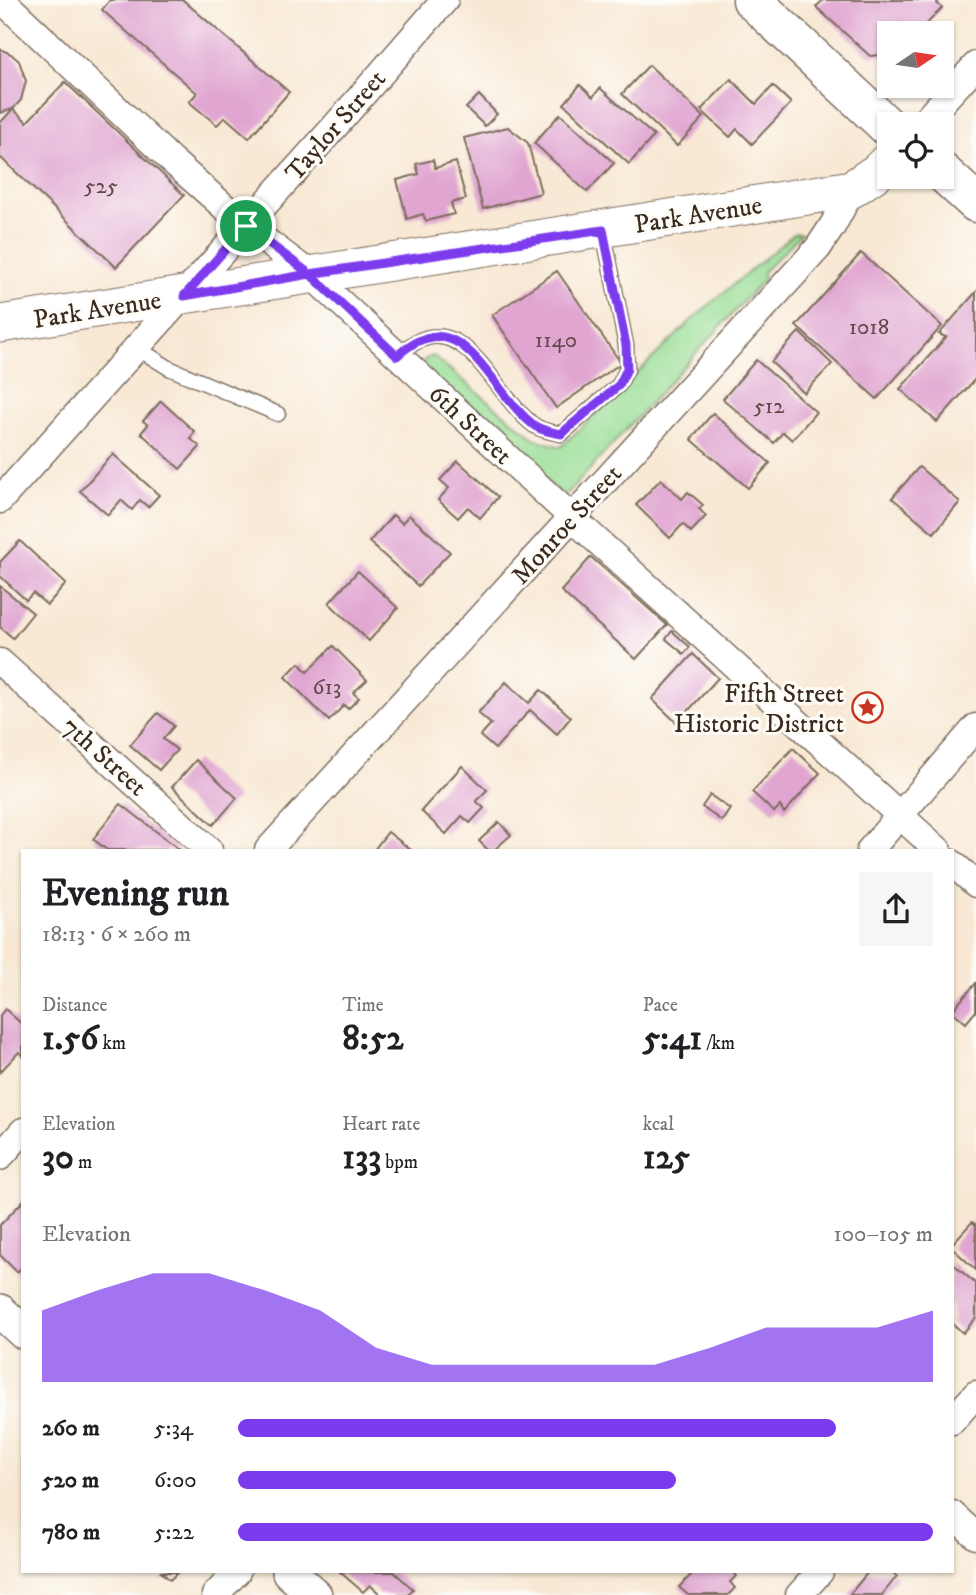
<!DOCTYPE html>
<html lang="en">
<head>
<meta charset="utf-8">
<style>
	:root { --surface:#fff; --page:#f6f6f6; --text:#202124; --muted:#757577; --accent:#7c3aed }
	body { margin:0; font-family:"IM FELL DW Pica",serif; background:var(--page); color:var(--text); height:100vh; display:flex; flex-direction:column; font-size:26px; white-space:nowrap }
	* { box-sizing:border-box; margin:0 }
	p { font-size:23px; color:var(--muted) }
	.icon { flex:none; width:38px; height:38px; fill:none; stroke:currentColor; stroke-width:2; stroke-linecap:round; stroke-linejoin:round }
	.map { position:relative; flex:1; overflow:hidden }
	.side { position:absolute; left:21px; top:849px; width:933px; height:724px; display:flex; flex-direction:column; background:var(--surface); border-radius:0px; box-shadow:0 2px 5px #0004 }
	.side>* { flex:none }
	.needle { width:46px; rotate:77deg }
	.tools { position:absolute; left:877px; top:21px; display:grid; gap:14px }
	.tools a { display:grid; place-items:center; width:77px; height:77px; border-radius:0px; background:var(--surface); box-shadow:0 2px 5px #0004; font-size:35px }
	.pin { position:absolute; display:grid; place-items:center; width:60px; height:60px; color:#fff; margin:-30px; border:4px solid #fff; border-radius:50%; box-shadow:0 2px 7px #0007 }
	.round { display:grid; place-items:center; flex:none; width:74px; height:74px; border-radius:0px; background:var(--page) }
	.headline { display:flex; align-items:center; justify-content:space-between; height:119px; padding:0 21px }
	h1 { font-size:38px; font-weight:700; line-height:52px }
	.figures { display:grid; grid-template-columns:repeat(3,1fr); gap:10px; height:119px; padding:7px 21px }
	.figures div { display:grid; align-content:center }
	.figures b { font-size:35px; font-weight:700 }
	.figures small { font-size:19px; font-weight:400 }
	.figures p { font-size:19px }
	.chart { height:196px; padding:14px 21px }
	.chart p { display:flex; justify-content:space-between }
	.chart svg { width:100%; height:126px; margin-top:7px; fill:var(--accent); opacity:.7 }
	ul { padding:0 21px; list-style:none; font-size:23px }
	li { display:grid; grid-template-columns:112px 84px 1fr; align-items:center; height:52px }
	li i { height:18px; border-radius:9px; background:var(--accent) }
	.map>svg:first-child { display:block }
	.green { fill:#99de96; stroke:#6a845a; stroke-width:2 }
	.building { fill:#e0a5d1 }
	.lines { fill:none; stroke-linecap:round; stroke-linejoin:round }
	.service-casing { stroke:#7d6c5e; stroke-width:17 }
	.minor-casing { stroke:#7d6c5e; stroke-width:29 }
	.tertiary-casing { stroke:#7d6c5e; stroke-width:36 }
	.secondary-casing { stroke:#7d6c5e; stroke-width:39 }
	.primary-casing { stroke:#7d6c5e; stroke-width:41 }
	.service { stroke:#fff; stroke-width:14 }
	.minor { stroke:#fff; stroke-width:26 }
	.tertiary { stroke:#fff; stroke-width:33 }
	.secondary { stroke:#fff; stroke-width:37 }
	.primary { stroke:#fff; stroke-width:38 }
	.route-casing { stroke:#fff; stroke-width:14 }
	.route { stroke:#7c3aed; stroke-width:9 }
	.labels { text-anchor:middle; stroke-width:6; stroke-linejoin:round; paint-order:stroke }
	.number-label { font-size:23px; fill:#64494b }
	.street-label { font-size:26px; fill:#3b2a1e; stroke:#fdfcf7 }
	.poi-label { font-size:26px; fill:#3b2a1e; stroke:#fdfcf7; text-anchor:end }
</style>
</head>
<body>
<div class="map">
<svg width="976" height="1595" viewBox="0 0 976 1595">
	<rect width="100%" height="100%" fill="#fdfcf7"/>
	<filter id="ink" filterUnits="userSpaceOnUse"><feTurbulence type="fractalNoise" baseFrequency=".0143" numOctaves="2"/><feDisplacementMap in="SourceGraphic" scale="14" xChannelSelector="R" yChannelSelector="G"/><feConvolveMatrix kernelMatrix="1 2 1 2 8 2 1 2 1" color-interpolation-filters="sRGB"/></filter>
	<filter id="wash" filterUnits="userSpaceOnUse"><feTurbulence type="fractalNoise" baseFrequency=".00686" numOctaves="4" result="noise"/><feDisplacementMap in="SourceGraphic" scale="28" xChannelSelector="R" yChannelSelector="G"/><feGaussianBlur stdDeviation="1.57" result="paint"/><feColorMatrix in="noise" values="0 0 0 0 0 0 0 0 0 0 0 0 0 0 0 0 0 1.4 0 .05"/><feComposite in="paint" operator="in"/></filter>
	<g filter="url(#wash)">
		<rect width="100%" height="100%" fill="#f8e8d4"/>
		<!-- green -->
		<path class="green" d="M795,233L801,234L762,273L765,278L567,494H561L421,368L424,360L433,356L535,439L561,447L696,316Z"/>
		<g id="blocks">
			<!-- building -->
			<g class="building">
				<path d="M110,0H183L289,92L249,138L225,117L217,125L189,102L197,93L102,10Z"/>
				<path d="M823,0H939L937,3L942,8L918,33H889V54L870,56L816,7Z"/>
				<path d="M0,49L11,54L19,61L26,81L21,100L13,109L0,113Z"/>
				<path d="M649,65L704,117L677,146L622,94Z"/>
				<path d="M731,79L756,104L773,86L791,103L752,144L737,129L730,137L701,110Z"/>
				<path d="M65,82L184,195L116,267L0,157V123L13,109L27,122Z"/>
				<path d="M580,85L593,97L600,88L654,136L629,164L564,104Z"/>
				<path d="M479,95L497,114L485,126L466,108Z"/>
				<path d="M560,114L614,163L587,192L534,143Z"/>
				<path d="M508,127L528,143L541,193L483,209L464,138Z"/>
				<path d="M433,160L435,168L456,162L466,199L451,203L454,214L426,221L423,214L407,219L397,180L419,174L416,164Z"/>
				<path d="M861,253L942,326L877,399L796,326Z"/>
				<path d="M557,271L621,363L556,408L492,315Z"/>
				<path d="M976,292V378L937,422L900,389L946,337L939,334Z"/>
				<path d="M799,332L832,364L804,393L771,362Z"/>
				<path d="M756,360L816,412L792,440L783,432L774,443L723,399Z"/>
				<path d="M161,401L195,432L190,438L200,447L180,469L141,433L148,425L143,421Z"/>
				<path d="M713,413L770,463L748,488L691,439Z"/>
				<path d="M113,454L159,495L148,507L140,500L132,510L121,500L108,515L80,491Z"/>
				<path d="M458,461L498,497L480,518L468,507L458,518L438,500L449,488L440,480Z"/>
				<path d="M919,467L960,502L934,533L892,498Z"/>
				<path d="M661,479L682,499L688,492L703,505L699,509L706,516L691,532L683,524L670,538L636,505Z"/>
				<path d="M393,515L402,523L409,515L450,552L418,586L369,542Z"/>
				<path d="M20,541L66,584L47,605L33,593L26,600L0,576V562Z"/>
				<path d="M591,557L667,625L636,659L561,591Z"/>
				<path d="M358,571L398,608L369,641L329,603Z"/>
				<path d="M0,586L33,613L13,638L0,627Z"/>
				<path d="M672,631L690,647L684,654L666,639Z"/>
				<path d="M333,646L367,680L353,693L359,698L348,709L344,705L329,721L285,677L299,663L307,672Z"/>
				<path d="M693,654L718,678L677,723L652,699Z"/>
				<path d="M506,682L529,703L541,690L571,717L557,734L530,710L495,749L480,736L491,724L478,713Z"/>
				<path d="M158,713L174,726L163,739L177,750L159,770L130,745Z"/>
				<path d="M793,748L820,773L784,813L780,806L774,812L752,792Z"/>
				<path d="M196,760L237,798L213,825L172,787Z"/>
				<path d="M462,766L487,790L476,801L484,808L470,823L462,816L446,834L421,811Z"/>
				<path d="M710,795L730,809L722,821L702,807Z"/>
				<path d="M121,804L180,850H107L93,839Z"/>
				<path d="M499,822L511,835L494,850H488L479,841Z"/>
				<path d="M388,832L411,850H374Z"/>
				<path d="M976,983V1011L966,1023L952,1011Z"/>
				<path d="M5,1009L23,1025V1056L19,1052L0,1072V1015Z"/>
				<path d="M23,1201V1266L17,1272L0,1255V1225Z"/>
				<path d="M972,1222L976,1225V1270L952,1248V1244Z"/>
				<path d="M952,1263L976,1284V1318L963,1333L952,1323Z"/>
				<path d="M161,1572H178L170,1580Z"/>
				<path d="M340,1572H394L413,1589L408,1595H381L370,1585L363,1592Z"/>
				<path d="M694,1572H732L736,1576L730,1582L735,1588L728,1595H688L679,1587Z"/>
				<path d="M868,1572H892L897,1576L882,1595H849Z"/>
			</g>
		</g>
	</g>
	<g filter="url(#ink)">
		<use href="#blocks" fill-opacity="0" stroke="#7d6c5e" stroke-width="2"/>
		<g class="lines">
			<defs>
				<g id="service">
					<path d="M137,348L169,368L278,414"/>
					<path d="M397,356C463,295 490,394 535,426C542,431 553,432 561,434L619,385L627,369L626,345L603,230"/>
				</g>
				<g id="minor">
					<path d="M2,0L171,160L246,226L310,274L593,537L938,850"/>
					<path d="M922,124L976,65"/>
					<path d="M0,500L337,124L445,0"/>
					<path d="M0,662L209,850"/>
					<path d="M268,850L818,248L833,225L852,189"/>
					<path d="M870,850L976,727"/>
					<path d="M952,863L976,884"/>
					<path d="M0,1157L23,1131"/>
					<path d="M952,1421L976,1394"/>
					<path d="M952,1514L976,1536"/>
					<path d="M215,1595L237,1572"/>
					<path d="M799,1595L820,1572"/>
				</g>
				<g id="tertiary">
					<path d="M0,1311L23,1332"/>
					<path d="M289,1572L315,1595"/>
				</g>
				<path id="secondary" d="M0,324L852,189L877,172L889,160"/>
				<g id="primary">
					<path d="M752,0L889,128"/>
					<path d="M942,172L976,203"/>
				</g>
			</defs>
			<!-- service casing -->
			<use href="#service" class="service-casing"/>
			<!-- minor casing -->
			<use href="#minor" class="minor-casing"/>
			<!-- tertiary casing -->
			<use href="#tertiary" class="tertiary-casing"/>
			<!-- secondary casing -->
			<use href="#secondary" class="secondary-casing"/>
			<!-- primary casing -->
			<use href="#primary" class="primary-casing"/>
			<!-- service -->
			<use href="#service" class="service"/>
			<!-- minor -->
			<use href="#minor" class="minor"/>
			<!-- tertiary -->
			<use href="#tertiary" class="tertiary"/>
			<!-- secondary -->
			<use href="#secondary" class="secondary"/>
			<!-- primary -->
			<use href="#primary" class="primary"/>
		</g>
	</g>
	<g class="lines" filter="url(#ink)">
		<defs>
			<path id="route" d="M246,226L184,296L310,274L397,356C463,295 490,394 535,426C542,431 553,432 561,434L619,385L627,369L626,345L603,230L310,274L246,226"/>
		</defs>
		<!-- route casing -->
		<use href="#route" class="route-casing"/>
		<!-- route -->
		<use href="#route" class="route"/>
	</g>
	<!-- icons -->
	<defs>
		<symbol id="sight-ring" viewBox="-11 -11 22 22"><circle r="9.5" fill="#fdfcf7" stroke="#c8321e" stroke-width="1.5"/><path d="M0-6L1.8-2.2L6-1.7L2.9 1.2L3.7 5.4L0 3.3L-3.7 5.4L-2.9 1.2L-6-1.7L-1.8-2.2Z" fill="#c8321e"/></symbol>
	</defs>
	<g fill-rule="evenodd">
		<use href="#sight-ring" x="850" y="690" width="35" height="35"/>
	</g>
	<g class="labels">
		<!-- number labels -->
		<g class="number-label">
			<text x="101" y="193">525</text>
			<text x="869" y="334">1018</text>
			<text x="556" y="347">1140</text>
			<text x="769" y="413">512</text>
			<text x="327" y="694">613</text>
		</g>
		<!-- street labels -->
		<g class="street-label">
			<text transform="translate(335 125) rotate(-49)" y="9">Taylor Street</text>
			<text transform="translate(698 214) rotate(-9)" y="9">Park Avenue</text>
			<text transform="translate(97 309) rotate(-9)" y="9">Park Avenue</text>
			<text transform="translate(471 424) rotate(43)" y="9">6th Street</text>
			<text transform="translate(566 524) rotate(-48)" y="9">Monroe Street</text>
			<text transform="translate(105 756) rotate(42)" y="9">7th Street</text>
		</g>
		<!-- poi labels -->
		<g class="poi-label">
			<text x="844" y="702">Fifth Street<tspan x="844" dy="30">Historic District</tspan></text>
		</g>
	</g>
</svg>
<div class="tools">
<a><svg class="needle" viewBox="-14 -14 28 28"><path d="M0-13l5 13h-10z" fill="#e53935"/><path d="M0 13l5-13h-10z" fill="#757577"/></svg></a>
<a><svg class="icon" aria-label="locate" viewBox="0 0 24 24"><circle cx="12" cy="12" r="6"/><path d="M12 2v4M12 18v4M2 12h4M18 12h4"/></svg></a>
</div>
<div class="pin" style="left:246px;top:226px;background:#1e9e55"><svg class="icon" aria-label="arrive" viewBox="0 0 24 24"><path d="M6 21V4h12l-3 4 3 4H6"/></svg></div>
<section class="side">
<div class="headline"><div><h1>Evening run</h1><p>18:13 · 6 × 260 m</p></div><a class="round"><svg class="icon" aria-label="share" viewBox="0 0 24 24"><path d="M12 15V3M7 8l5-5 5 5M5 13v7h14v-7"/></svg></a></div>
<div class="figures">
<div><p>Distance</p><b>1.56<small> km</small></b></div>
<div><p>Time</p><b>8:52</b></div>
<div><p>Pace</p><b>5:41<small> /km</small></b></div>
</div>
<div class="figures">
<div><p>Elevation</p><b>30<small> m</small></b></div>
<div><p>Heart rate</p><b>133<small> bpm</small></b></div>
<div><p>kcal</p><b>125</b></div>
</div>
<div class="chart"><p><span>Elevation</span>100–105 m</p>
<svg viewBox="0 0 160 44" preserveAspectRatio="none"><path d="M0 44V19L10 12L20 6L30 6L40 12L50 19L60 32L70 38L80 38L90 38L100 38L110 38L120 32L130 25L140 25L150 25L160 19V44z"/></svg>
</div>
<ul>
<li><b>260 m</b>5:34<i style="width:86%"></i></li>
<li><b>520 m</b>6:00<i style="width:63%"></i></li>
<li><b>780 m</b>5:22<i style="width:100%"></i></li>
</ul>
</section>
</div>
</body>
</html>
